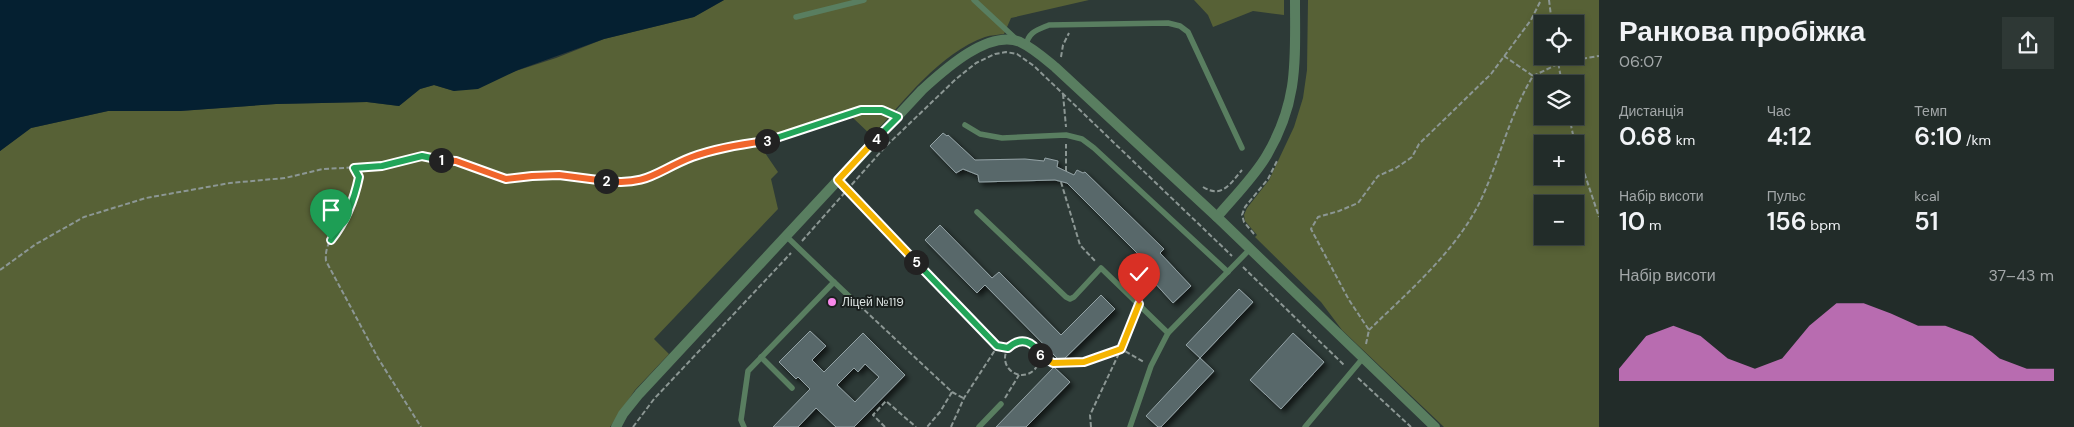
<!DOCTYPE html>
<html lang="uk">
<head>
<meta charset="utf-8">
<style>
	:root { --surface:#222c29; --page:#2e3835; --text:#f1f3f6; --muted:#a2a7a8; --line:#3f4846; --accent:#f888ea }
	body { margin:0; font-family:"DM Sans",sans-serif; background:var(--page); color:var(--text); height:100vh; display:flex; flex-direction:column; font-size:19px; white-space:nowrap }
	* { box-sizing:border-box; margin:0 }
	p { font-size:16px; color:var(--muted) }
	.icon { flex:none; width:28px; height:28px; fill:none; stroke:currentColor; stroke-width:2; stroke-linecap:round; stroke-linejoin:round }
	.map { position:relative; flex:1; overflow:hidden }
	.panel { display:flex; flex-direction:column; background:var(--surface); width:475px }
	.panel>* { flex:none }
	.buttons { position:absolute; left:1534px; top:15px; display:grid; gap:10px }
	.buttons a { display:grid; place-items:center; width:50px; height:50px; border-radius:0px; background:var(--surface); box-shadow:0 2px 8px #0003,0 0 0 1px var(--line); font-size:25px }
	.pin { position:absolute; display:grid; place-items:center; width:42px; height:42px; color:#fff; margin:-51px -21px; border-radius:50% 50% 50% 0; rotate:-45deg; box-shadow:0 0 5px #0007 }
	.pin .icon { rotate:45deg }
	.km { position:absolute; width:25px; height:25px; margin:-12px; border-radius:50%; background:#222; color:#fff; font-size:14px; line-height:25px; text-align:center }
	.round { display:grid; place-items:center; flex:none; width:52px; height:52px; border-radius:0px; background:var(--page) }
	.summary { display:flex; align-items:center; justify-content:space-between; height:85px; padding:0 20px }
	h1 { font-size:28px; font-weight:600; line-height:38px }
	.metrics { display:grid; grid-template-columns:repeat(3,1fr); gap:8px; height:85px; padding:5px 20px }
	.metrics div { display:grid; align-content:center }
	.metrics b { font-size:25px; font-weight:600 }
	.metrics small { font-size:14px; font-weight:400 }
	.metrics p { font-size:14px }
	.chart { height:140px; padding:10px 20px }
	.chart p { display:flex; justify-content:space-between }
	.chart svg { width:100%; height:90px; margin-top:5px; fill:var(--accent); opacity:.7 }
	main { display:flex; flex:1; min-height:0 }
	.map>svg:first-child { display:block }
	.green { fill:#576136; fill-rule:evenodd }
	.water { fill:#052031 }
	.building { fill:#59686b; stroke:#94a3a6; fill-rule:evenodd; filter:url(#shadow) }
	.lines { fill:none; stroke-linecap:round; stroke-linejoin:round }
	.path { stroke:#8c9794; stroke-width:2; stroke-dasharray:5 2.5; stroke-linecap:butt }
	.lane { stroke:#597e60; stroke-width:5.5 }
	.street { stroke:#597e60; stroke-width:10 }
	.split-1-casing { stroke:#fff; stroke-width:10 }
	.split-2-casing { stroke:#fff; stroke-width:10 }
	.split-3-casing { stroke:#fff; stroke-width:10 }
	.split-4-casing { stroke:#fff; stroke-width:10 }
	.split-5-casing { stroke:#fff; stroke-width:10 }
	.split-6-casing { stroke:#fff; stroke-width:10 }
	.split-7-casing { stroke:#fff; stroke-width:10 }
	.split-1 { stroke:#22a559; stroke-width:6 }
	.split-2 { stroke:#f0652b; stroke-width:6 }
	.split-3 { stroke:#f0652b; stroke-width:6 }
	.split-4 { stroke:#22a559; stroke-width:6 }
	.split-5 { stroke:#f5b400; stroke-width:6 }
	.split-6 { stroke:#22a559; stroke-width:6 }
	.split-7 { stroke:#f5b400; stroke-width:6 }
	.poi-dot { fill:#f888ea; stroke:#1a201e; stroke-width:2 }
	.labels { text-anchor:middle; stroke-width:4; stroke-linejoin:round; paint-order:stroke }
	.poi-label { font-size:12px; fill:#dce4e2; stroke:#1a201e; text-anchor:start }
</style>
</head>
<body>
<main>
<div class="map">
<svg width="1599" height="427" viewBox="0 0 1599 427">
	<defs>
		<filter id="shadow"><feDropShadow dx="3.5" dy="3.5" stdDeviation="2.5" flood-color="#0009"/></filter>
	</defs>
	<rect width="100%" height="100%" fill="#2d3a37"/>
	<!-- green -->
	<g class="green">
		<path d="M724,0H1089L1011,18L1004,34C998,35 991,35 985,37C941,52 902,103 872,136L851,116L786,138L763,150L778,172L771,179L778,209L654,339L669,354L635,390L610,427H0V151L31,128L108,111H180L276,104L367,102L399,106L420,89L434,85L454,91L556,58L604,39L694,17Z"/>
		<path d="M1194,0H1284V15L1253,11L1213,27L1208,15Z"/>
		<path d="M1308,0H1599V427H1444L1342,330L1321,302L1255,237L1257,235L1245,221L1244,215L1247,208L1269,180L1294,127L1303,98L1307,70ZM1542,24H1575V56H1542ZM1542,84H1575V116H1542ZM1542,144H1575V176H1542ZM1542,204H1575V236H1542Z"/>
	</g>
	<!-- water -->
	<path class="water" d="M0,0H724L694,17L604,39L518,70L478,89L454,91L434,85L420,89L399,106L367,102L276,104L180,111H108L31,128L0,151Z"/>
	<!-- building -->
	<g class="building">
		<path d="M943,133L947,136L948,135L975,160L1025,159L1044,161L1045,158L1058,161L1057,167L1074,175L1077,170L1083,173L1085,172L1164,249L1160,253L1191,286L1173,303L1142,269L1148,264L1067,183L1055,180L979,182L978,175L963,169L956,173L930,146Z"/>
		<path d="M940,225L992,278L999,272L1061,335L1101,295L1115,309L1061,362L985,285L977,293L925,240Z"/>
		<path d="M1239,289L1253,302L1200,358L1186,345Z"/>
		<path d="M810,331L826,346L812,360L824,372L863,333L905,375L854,427H836L816,408L798,427H773L810,389L798,377L796,379L779,362ZM865,364L879,377L855,402L837,385L854,368L858,372Z"/>
		<path d="M1293,333L1324,362L1281,409L1250,380Z"/>
		<path d="M1200,358L1214,371L1161,427H1158L1146,416Z"/>
		<path d="M1054,367L1070,382L1026,427H996Z"/>
	</g>
	<g class="lines">
		<!-- path -->
		<g class="path">
			<path d="M1549,0L1552,24"/>
			<path d="M1557,56L1562,84"/>
			<path d="M1061,57L1063,45L1069,33"/>
			<path d="M1533,76L1562,62L1599,56"/>
			<path d="M1063,94L1066,127"/>
			<path d="M1569,116L1575,144"/>
			<path d="M1575,145L1599,217"/>
			<path d="M354,168L359,177C356,191 353,203 347,216C338,234 324,240 326,261L378,358L421,427"/>
			<path d="M1066,171V144"/>
			<path d="M1061,182L1080,245L1096,262"/>
			<path d="M1203,187C1222,199 1231,183 1242,170"/>
			<path d="M847,189L997,346L1008,348"/>
			<path d="M1254,234L1244,222L1242,215L1245,207L1268,179L1277,161"/>
			<path d="M802,241L885,147L956,79L976,63L995,54L1006,52L1017,54L1034,66L1232,256"/>
			<path d="M1243,267L1345,366"/>
			<path d="M0,270L36,244L84,217L146,198L230,183L285,178L323,169L382,166L422,156L449,162L456,161L506,179L559,175L628,183L645,180L657,175L671,165L710,151L733,145L770,140L861,109L873,108L886,112"/>
			<path d="M859,305L952,392L940,412L927,427"/>
			<path d="M1369,330C1410,290 1461,247 1484,193C1501,154 1511,112 1533,76L1504,56"/>
			<circle cx="1022" cy="358" r="17"/>
			<path d="M1366,344L1369,330L1349,300L1311,229L1318,217L1339,211L1358,203L1378,176L1396,168L1412,157L1419,144L1491,74L1531,20L1541,0"/>
			<path d="M1039,354L1053,363H1084L1121,349L1135,314"/>
			<path d="M1358,378L1411,427"/>
			<path d="M952,392L963,398"/>
			<path d="M1005,398L1019,375"/>
			<path d="M633,427L654,399L791,253"/>
			<path d="M885,427L873,415L886,401L916,427"/>
			<path d="M951,427L964,398L997,347"/>
			<path d="M1091,427L1090,415L1121,349L1144,362"/>
		</g>
		<!-- lane -->
		<g class="lane">
			<path d="M974,0L1016,39"/>
			<path d="M796,17L864,0"/>
			<path d="M1026,46C1028,32 1037,30 1049,25L1168,23L1180,26L1188,32L1242,148"/>
			<path d="M965,125L980,134L1002,138L1066,135L1082,139L1094,148L1228,272"/>
			<path d="M977,212L1066,297L1070,299L1074,297L1101,268L1168,333L1250,249"/>
			<path d="M834,282L853,300"/>
			<path d="M761,357L792,388"/>
			<path d="M744,427L741,420L748,371L834,282L786,236"/>
			<path d="M979,427L1001,404"/>
			<path d="M1130,427L1151,366L1168,333"/>
			<path d="M1305,427L1363,358"/>
		</g>
		<!-- street -->
		<g class="street">
			<path d="M1217,217C1233,198 1255,176 1267,155C1299,100 1295,60 1295,0"/>
			<path d="M616,427L623,414L639,394L922,90C943,71 988,29 1020,42C1033,48 1044,58 1055,67L1217,217L1435,427"/>
		</g>
	</g>
	<g class="lines">
		<defs>
			<path id="split-1" d="M331,240C346,221 354,201 359,177L354,168L382,166L422,156L441,160"/>
			<path id="split-2" d="M441,160L456,161L506,179L532,176L559,175L606,181"/>
			<path id="split-3" d="M606,181C648,186 656,171 692,157C717,148 741,144 767,141"/>
			<path id="split-4" d="M767,141L861,110H882L898,117L876,139"/>
			<path id="split-5" d="M876,139L838,180L916,262"/>
			<path id="split-6" d="M916,262L997,346L1008,348C1021,336 1033,341 1040,355"/>
			<path id="split-7" d="M1040,355L1053,363L1084,362L1121,349L1139,304"/>
		</defs>
		<!-- split-1 casing -->
		<use href="#split-1" class="split-1-casing"/>
		<!-- split-2 casing -->
		<use href="#split-2" class="split-2-casing"/>
		<!-- split-3 casing -->
		<use href="#split-3" class="split-3-casing"/>
		<!-- split-4 casing -->
		<use href="#split-4" class="split-4-casing"/>
		<!-- split-5 casing -->
		<use href="#split-5" class="split-5-casing"/>
		<!-- split-6 casing -->
		<use href="#split-6" class="split-6-casing"/>
		<!-- split-7 casing -->
		<use href="#split-7" class="split-7-casing"/>
		<!-- split-1 -->
		<use href="#split-1" class="split-1"/>
		<!-- split-2 -->
		<use href="#split-2" class="split-2"/>
		<!-- split-3 -->
		<use href="#split-3" class="split-3"/>
		<!-- split-4 -->
		<use href="#split-4" class="split-4"/>
		<!-- split-5 -->
		<use href="#split-5" class="split-5"/>
		<!-- split-6 -->
		<use href="#split-6" class="split-6"/>
		<!-- split-7 -->
		<use href="#split-7" class="split-7"/>
	</g>
	<!-- markers -->
	<circle class="poi-dot" cx="832" cy="302" r="5"/>
	<g class="labels">
		<!-- poi labels -->
		<g class="poi-label">
			<text x="842" y="306">Ліцей №119</text>
		</g>
	</g>
</svg>
<div class="buttons">
<a><svg class="icon" aria-label="locate" viewBox="0 0 24 24"><circle cx="12" cy="12" r="6"/><path d="M12 2v4M12 18v4M2 12h4M18 12h4"/></svg></a>
<a><svg class="icon" aria-label="layers" viewBox="0 0 24 24"><path d="M12 4l9 5-9 5-9-5zM3 14l9 5 9-5"/></svg></a>
<a>+</a>
<a>−</a>
</div>
<div class="pin" style="left:331px;top:240px;background:#1e9e55"><svg class="icon" aria-label="arrive" viewBox="0 0 24 24"><path d="M6 21V4h12l-3 4 3 4H6"/></svg></div>
<div class="pin" style="left:1139px;top:304px;background:#d93025"><svg class="icon" aria-label="check" viewBox="0 0 24 24"><path d="M5 12l5 5 9-10"/></svg></div>
<b class="km" style="left:441px;top:160px">1</b>
<b class="km" style="left:606px;top:181px">2</b>
<b class="km" style="left:767px;top:141px">3</b>
<b class="km" style="left:876px;top:139px">4</b>
<b class="km" style="left:916px;top:262px">5</b>
<b class="km" style="left:1040px;top:355px">6</b>
</div>
<section class="panel">
<div class="summary"><div><h1>Ранкова пробіжка</h1><p>06:07</p></div><a class="round"><svg class="icon" aria-label="share" viewBox="0 0 24 24"><path d="M12 15V3M7 8l5-5 5 5M5 13v7h14v-7"/></svg></a></div>
<div class="metrics">
<div><p>Дистанція</p><b>0.68<small> km</small></b></div>
<div><p>Час</p><b>4:12</b></div>
<div><p>Темп</p><b>6:10<small> /km</small></b></div>
</div>
<div class="metrics">
<div><p>Набір висоти</p><b>10<small> m</small></b></div>
<div><p>Пульс</p><b>156<small> bpm</small></b></div>
<div><p>kcal</p><b>51</b></div>
</div>
<div class="chart"><p><span>Набір висоти</span>37–43 m</p>
<svg viewBox="0 0 160 44" preserveAspectRatio="none"><path d="M0 44V38L10 22L20 17L30 22L40 33L50 38L60 33L70 17L80 6L90 6L100 11L110 17L120 17L130 22L140 33L150 38L160 38V44z"/></svg>
</div>
</section>
</main>
</body>
</html>
